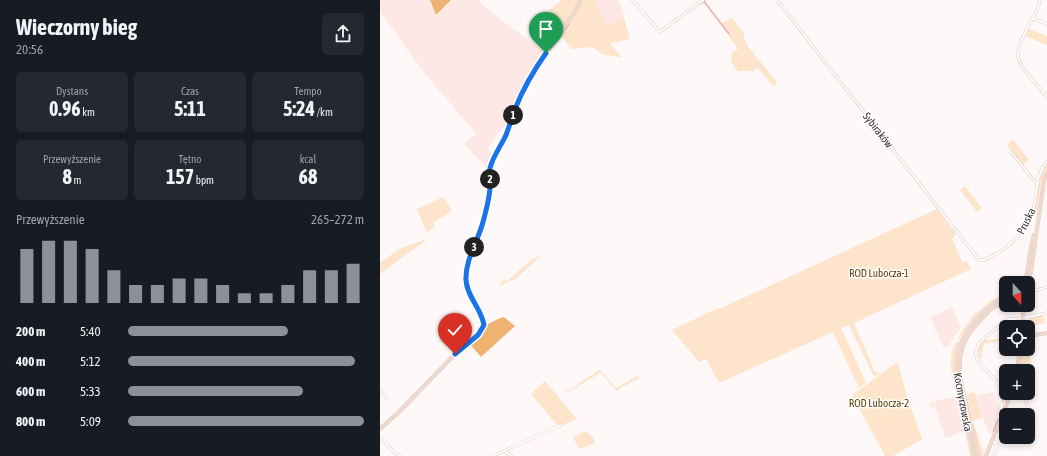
<!DOCTYPE html>
<html lang="pl">
<head>
<meta charset="utf-8">
<style>
	:root { --surface:#171b24; --page:#242831; --text:#f1f3f6; --muted:#9ea1a6; --accent:#8c9099 }
	body { margin:0; font-family:"Asap Condensed",sans-serif; background:var(--page); color:var(--text); height:100vh; display:flex; flex-direction:column; font-size:15px; white-space:nowrap }
	* { box-sizing:border-box; margin:0 }
	p { font-size:13px; color:var(--muted) }
	.icon { flex:none; width:22px; height:22px; fill:none; stroke:currentColor; stroke-width:2; stroke-linecap:round; stroke-linejoin:round }
	.map { position:relative; flex:1; overflow:hidden }
	.drawer { display:flex; flex-direction:column; background:var(--surface); width:380px }
	.drawer>* { flex:none }
	.needle { width:26px; rotate:159deg }
	.fabs { position:absolute; left:619px; top:276px; display:grid; gap:8px }
	.fabs a { display:grid; place-items:center; width:36px; height:36px; border-radius:6px; background:var(--surface); box-shadow:0 2px 6px #0003; font-size:20px }
	.pin { position:absolute; display:grid; place-items:center; width:34px; height:34px; color:#fff; margin:-41px -17px; border-radius:50% 50% 50% 0; rotate:-45deg; box-shadow:0 0 4px #0007 }
	.pin .icon { rotate:45deg }
	.km { position:absolute; width:20px; height:20px; margin:-10px; border-radius:50%; background:#222; color:#fff; font-size:11px; line-height:20px; text-align:center }
	.round { display:grid; place-items:center; flex:none; width:42px; height:42px; border-radius:6px; background:var(--page) }
	.head { display:flex; align-items:center; justify-content:space-between; height:68px; padding:0 16px }
	h1 { font-size:22px; font-weight:700; line-height:30px }
	.stats { display:grid; grid-template-columns:repeat(3,1fr); gap:6px; height:68px; padding:4px 16px }
	.stats div { display:grid; align-content:center; border-radius:6px; background:var(--page); text-align:center }
	.stats b { font-size:20px; font-weight:700 }
	.stats small { font-size:11px; font-weight:400 }
	.stats p { font-size:11px }
	.chart { height:112px; padding:8px 16px }
	.chart p { display:flex; justify-content:space-between }
	.chart svg { width:100%; height:72px; margin-top:4px; stroke:var(--accent); stroke-width:6 }
	ul { padding:0 16px; list-style:none; font-size:13px }
	li { display:grid; grid-template-columns:64px 48px 1fr; align-items:center; height:30px }
	li i { height:10px; border-radius:5px; background:var(--accent) }
	main { display:flex; flex:1; min-height:0 }
	.map>svg:first-child { display:block }
	.built { fill:#fde8e6 }
	.green { fill:#fde4cb }
	.forest { fill:#efb371 }
	.lines { fill:none; stroke-linecap:round; stroke-linejoin:round }
	.stream { stroke:#d78cba; stroke-width:1 }
	.street-casing { stroke:#e1c8c5; stroke-width:3 }
	.secondary-casing { stroke:#e1c8c5; stroke-width:4 }
	.street { stroke:#fff; stroke-width:2 }
	.secondary { stroke:#f0dace; stroke-width:3 }
	.route-casing { stroke:#fff; stroke-width:8 }
	.route { stroke:#1a73e8; stroke-width:5 }
	.labels { text-anchor:middle; stroke-width:3; stroke-linejoin:round; paint-order:stroke }
	.street-label { font-size:11px; fill:#3b3130; stroke:#fff }
	.park-label { font-size:11px; fill:#643e07; stroke:#fff }
</style>
</head>
<body>
<main>
<section class="drawer">
<div class="head"><div><h1>Wieczorny bieg</h1><p>20:56</p></div><a class="round"><svg class="icon" aria-label="share" viewBox="0 0 24 24"><path d="M12 15V3M7 8l5-5 5 5M5 13v7h14v-7"/></svg></a></div>
<div class="stats">
<div><p>Dystans</p><b>0.96<small> km</small></b></div>
<div><p>Czas</p><b>5:11</b></div>
<div><p>Tempo</p><b>5:24<small> /km</small></b></div>
</div>
<div class="stats">
<div><p>Przewyższenie</p><b>8<small> m</small></b></div>
<div><p>Tętno</p><b>157<small> bpm</small></b></div>
<div><p>kcal</p><b>68</b></div>
</div>
<div class="chart"><p><span>Przewyższenie</span>265–272 m</p>
<svg viewBox="0 0 160 44" preserveAspectRatio="none"><path d="M5 44V11M15 44V6M25 44V6M35 44V11M45 44V24M55 44V33M65 44V33M75 44V29M85 44V29M95 44V33M105 44V38M115 44V38M125 44V33M135 44V24M145 44V24M155 44V20"/></svg>
</div>
<ul>
<li><b>200 m</b>5:40<i style="width:68%"></i></li>
<li><b>400 m</b>5:12<i style="width:96%"></i></li>
<li><b>600 m</b>5:33<i style="width:74%"></i></li>
<li><b>800 m</b>5:09<i style="width:100%"></i></li>
</ul>
</section>
<div class="map">
<svg width="667" height="456" viewBox="0 0 667 456">
	<rect width="100%" height="100%" fill="#fef9f8"/>
	<!-- built -->
	<g class="built">
		<path d="M0,0H50L56,15L71,0H99L107,9L132,28L161,49L167,50L157,61L141,89L125,127L118,133L108,148L113,155L108,170L84,144L96,134L43,71L0,12Z"/>
		<path d="M216,0H239L244,18L226,25Z"/>
		<path d="M572,307L581,328L574,336L569,346L564,348L550,317Z"/>
		<path d="M613,392L617,404H621L620,410L611,434L607,430L596,396Z"/>
		<path d="M573,397L576,401H579L585,431L565,438L555,407L550,408L549,403Z"/>
	</g>
	<!-- green -->
	<g class="green">
		<path d="M182,0H199L181,30L170,13L169,10Z"/>
		<path d="M203,0H216L226,25L244,18L250,39L230,43L242,58L222,54L212,47L193,49L189,47L183,37H181Z"/>
		<path d="M325,0H326V3L342,23L352,18L364,34V39L369,48L397,82L394,87L377,67L374,71H358L351,62L352,52L358,49L350,38L349,36L324,4L316,6Z"/>
		<path d="M649,29L667,36V45L645,36Z"/>
		<path d="M633,139L649,160L643,165L627,145Z"/>
		<path d="M667,162V170L662,180L657,214H655L654,213C656,195 658,178 667,162Z"/>
		<path d="M585,186L602,208L597,212L580,190Z"/>
		<path d="M63,197L72,211L53,223L54,227L47,233L37,209Z"/>
		<path d="M557,209L576,234L572,239L583,263L587,261L591,269L474,323L495,372H498L499,374L494,377L469,325L461,328L486,383L479,388L453,332L339,383L326,359L319,362L292,330L338,308L339,309Z"/>
		<path d="M49,238L0,274V263L19,249Z"/>
		<path d="M159,256L160,257L134,280L125,283L119,287L123,279L127,281L153,258L155,259Z"/>
		<path d="M626,294V296C606,303 590,320 580,339H578L582,330L590,321L589,320L596,312L597,313L611,300Z"/>
		<path d="M663,315L665,323L653,325L654,332L648,334V327H647L648,318Z"/>
		<path d="M626,338V340L604,344L602,353V358H599C598,351 598,345 604,340Z"/>
		<path d="M577,341L579,343C574,353 575,365 575,375L592,456H590L579,401H578C574,384 565,356 577,341Z"/>
		<path d="M648,346L651,365L640,367L642,349H648Z"/>
		<path d="M516,363H518L526,393L542,439L513,456H505L472,395Z"/>
		<path d="M219,370L222,372L236,388L257,376L260,378L240,388L237,391L222,374L220,373L190,391L186,392L185,391L191,389L198,385V384Z"/>
		<path d="M165,381L197,419L179,427L151,394Z"/>
		<path d="M594,392L603,418L593,421L604,454L602,456H600L598,451L587,394Z"/>
		<path d="M206,431L214,438L215,443L199,449L193,437Z"/>
	</g>
	<!-- forest -->
	<g class="forest">
		<path d="M50,0H71L56,15Z"/>
		<path d="M124,317L135,326L101,357L90,344L103,332L106,325L118,319Z"/>
	</g>
	<g class="lines">
		<!-- stream -->
		<g class="stream">
			<path d="M324,1L349,34"/>
			<path d="M185,30L189,24"/>
			<path d="M164,59L184,31"/>
			<path d="M160,66L162,62"/>
			<path d="M148,87L152,79"/>
			<path d="M613,432L618,419"/>
		</g>
		<defs>
			<g id="street">
				<path d="M252,0L280,32L323,0"/>
				<path d="M397,0L496,128L599,260H605L623,250L637,238L643,226L653,213L658,180L661,171L667,161"/>
				<path d="M660,0C659,9 653,17 649,25C644,35 637,47 638,57C639,66 661,90 667,97"/>
				<path d="M652,18L667,24"/>
				<path d="M631,152L655,182L658,184"/>
				<path d="M648,305L650,292L667,287"/>
				<path d="M648,305L647,310L649,317"/>
				<path d="M0,390L6,398"/>
				<path d="M643,393L654,426"/>
				<path d="M625,406C624,399 623,391 619,385C615,377 607,373 602,366C588,351 601,340 613,331C618,327 623,323 628,319C641,320 654,316 667,313"/>
				<path d="M621,418L624,420L626,424"/>
				<path d="M0,437L15,453L20,456"/>
				<path d="M631,437L633,440L641,437"/>
				<path d="M612,441L616,443L617,445L613,456"/>
				<path d="M124,451L131,456"/>
				<path d="M113,456L181,425"/>
			</g>
			<g id="secondary">
				<path d="M645,283C649,267 649,251 654,235"/>
				<path d="M648,283L651,271L664,181L667,173"/>
				<path d="M643,305V327"/>
				<path d="M648,336L667,333"/>
				<path d="M637,371L640,349"/>
				<path d="M0,429L19,412L75,354L98,335L104,325C101,310 88,299 86,283C84,261 98,240 104,219C107,208 110,198 110,186C110,178 109,170 112,162C115,153 122,145 126,135C129,127 132,118 135,109C142,93 150,78 159,64C173,41 189,24 201,0"/>
				<path d="M594,456C591,438 586,420 582,402C575,369 571,349 595,321C604,311 613,302 626,298"/>
				<path d="M598,456L580,377V357L584,343L590,332L596,325L612,308L626,301"/>
				<path d="M606,456L631,393"/>
			</g>
		</defs>
		<!-- street casing -->
		<use href="#street" class="street-casing"/>
		<!-- secondary casing -->
		<use href="#secondary" class="secondary-casing"/>
		<!-- street -->
		<use href="#street" class="street"/>
		<!-- secondary -->
		<use href="#secondary" class="secondary"/>
	</g>
	<g class="lines">
		<defs>
			<path id="route" d="M75,354L98,335L104,325C101,308 87,297 86,280C85,260 98,241 103,222C106,210 110,198 110,186C110,180 109,174 110,168C113,156 121,146 126,135C129,127 132,118 135,109C143,89 154,70 166,53"/>
		</defs>
		<!-- route casing -->
		<use href="#route" class="route-casing"/>
		<!-- route -->
		<use href="#route" class="route"/>
	</g>
	<g class="labels">
		<!-- street labels -->
		<g class="street-label">
			<text transform="translate(498 130) rotate(52)" y="4">Sybiraków</text>
			<text transform="translate(646 221) rotate(-63)" y="4">Pruska</text>
			<text transform="translate(583 402) rotate(79)" y="4">Kocmyrzowska</text>
		</g>
		<!-- park labels -->
		<g class="park-label">
			<text x="499" y="277">ROD Lubocza-1</text>
			<text x="499" y="407">ROD Lubocza-2</text>
		</g>
	</g>
</svg>
<div class="fabs">
<a><svg class="needle" viewBox="-14 -14 28 28"><path d="M0-13l5 13h-10z" fill="#e53935"/><path d="M0 13l5-13h-10z" fill="#9ea1a6"/></svg></a>
<a><svg class="icon" aria-label="locate" viewBox="0 0 24 24"><circle cx="12" cy="12" r="6"/><path d="M12 2v4M12 18v4M2 12h4M18 12h4"/></svg></a>
<a>+</a>
<a>−</a>
</div>
<div class="pin" style="left:166px;top:53px;background:#1e9e55"><svg class="icon" aria-label="arrive" viewBox="0 0 24 24"><path d="M6 21V4h12l-3 4 3 4H6"/></svg></div>
<div class="pin" style="left:75px;top:354px;background:#d93025"><svg class="icon" aria-label="check" viewBox="0 0 24 24"><path d="M5 12l5 5 9-10"/></svg></div>
<b class="km" style="left:133px;top:115px">1</b>
<b class="km" style="left:110px;top:179px">2</b>
<b class="km" style="left:94px;top:247px">3</b>
</div>
</main>
</body>
</html>
